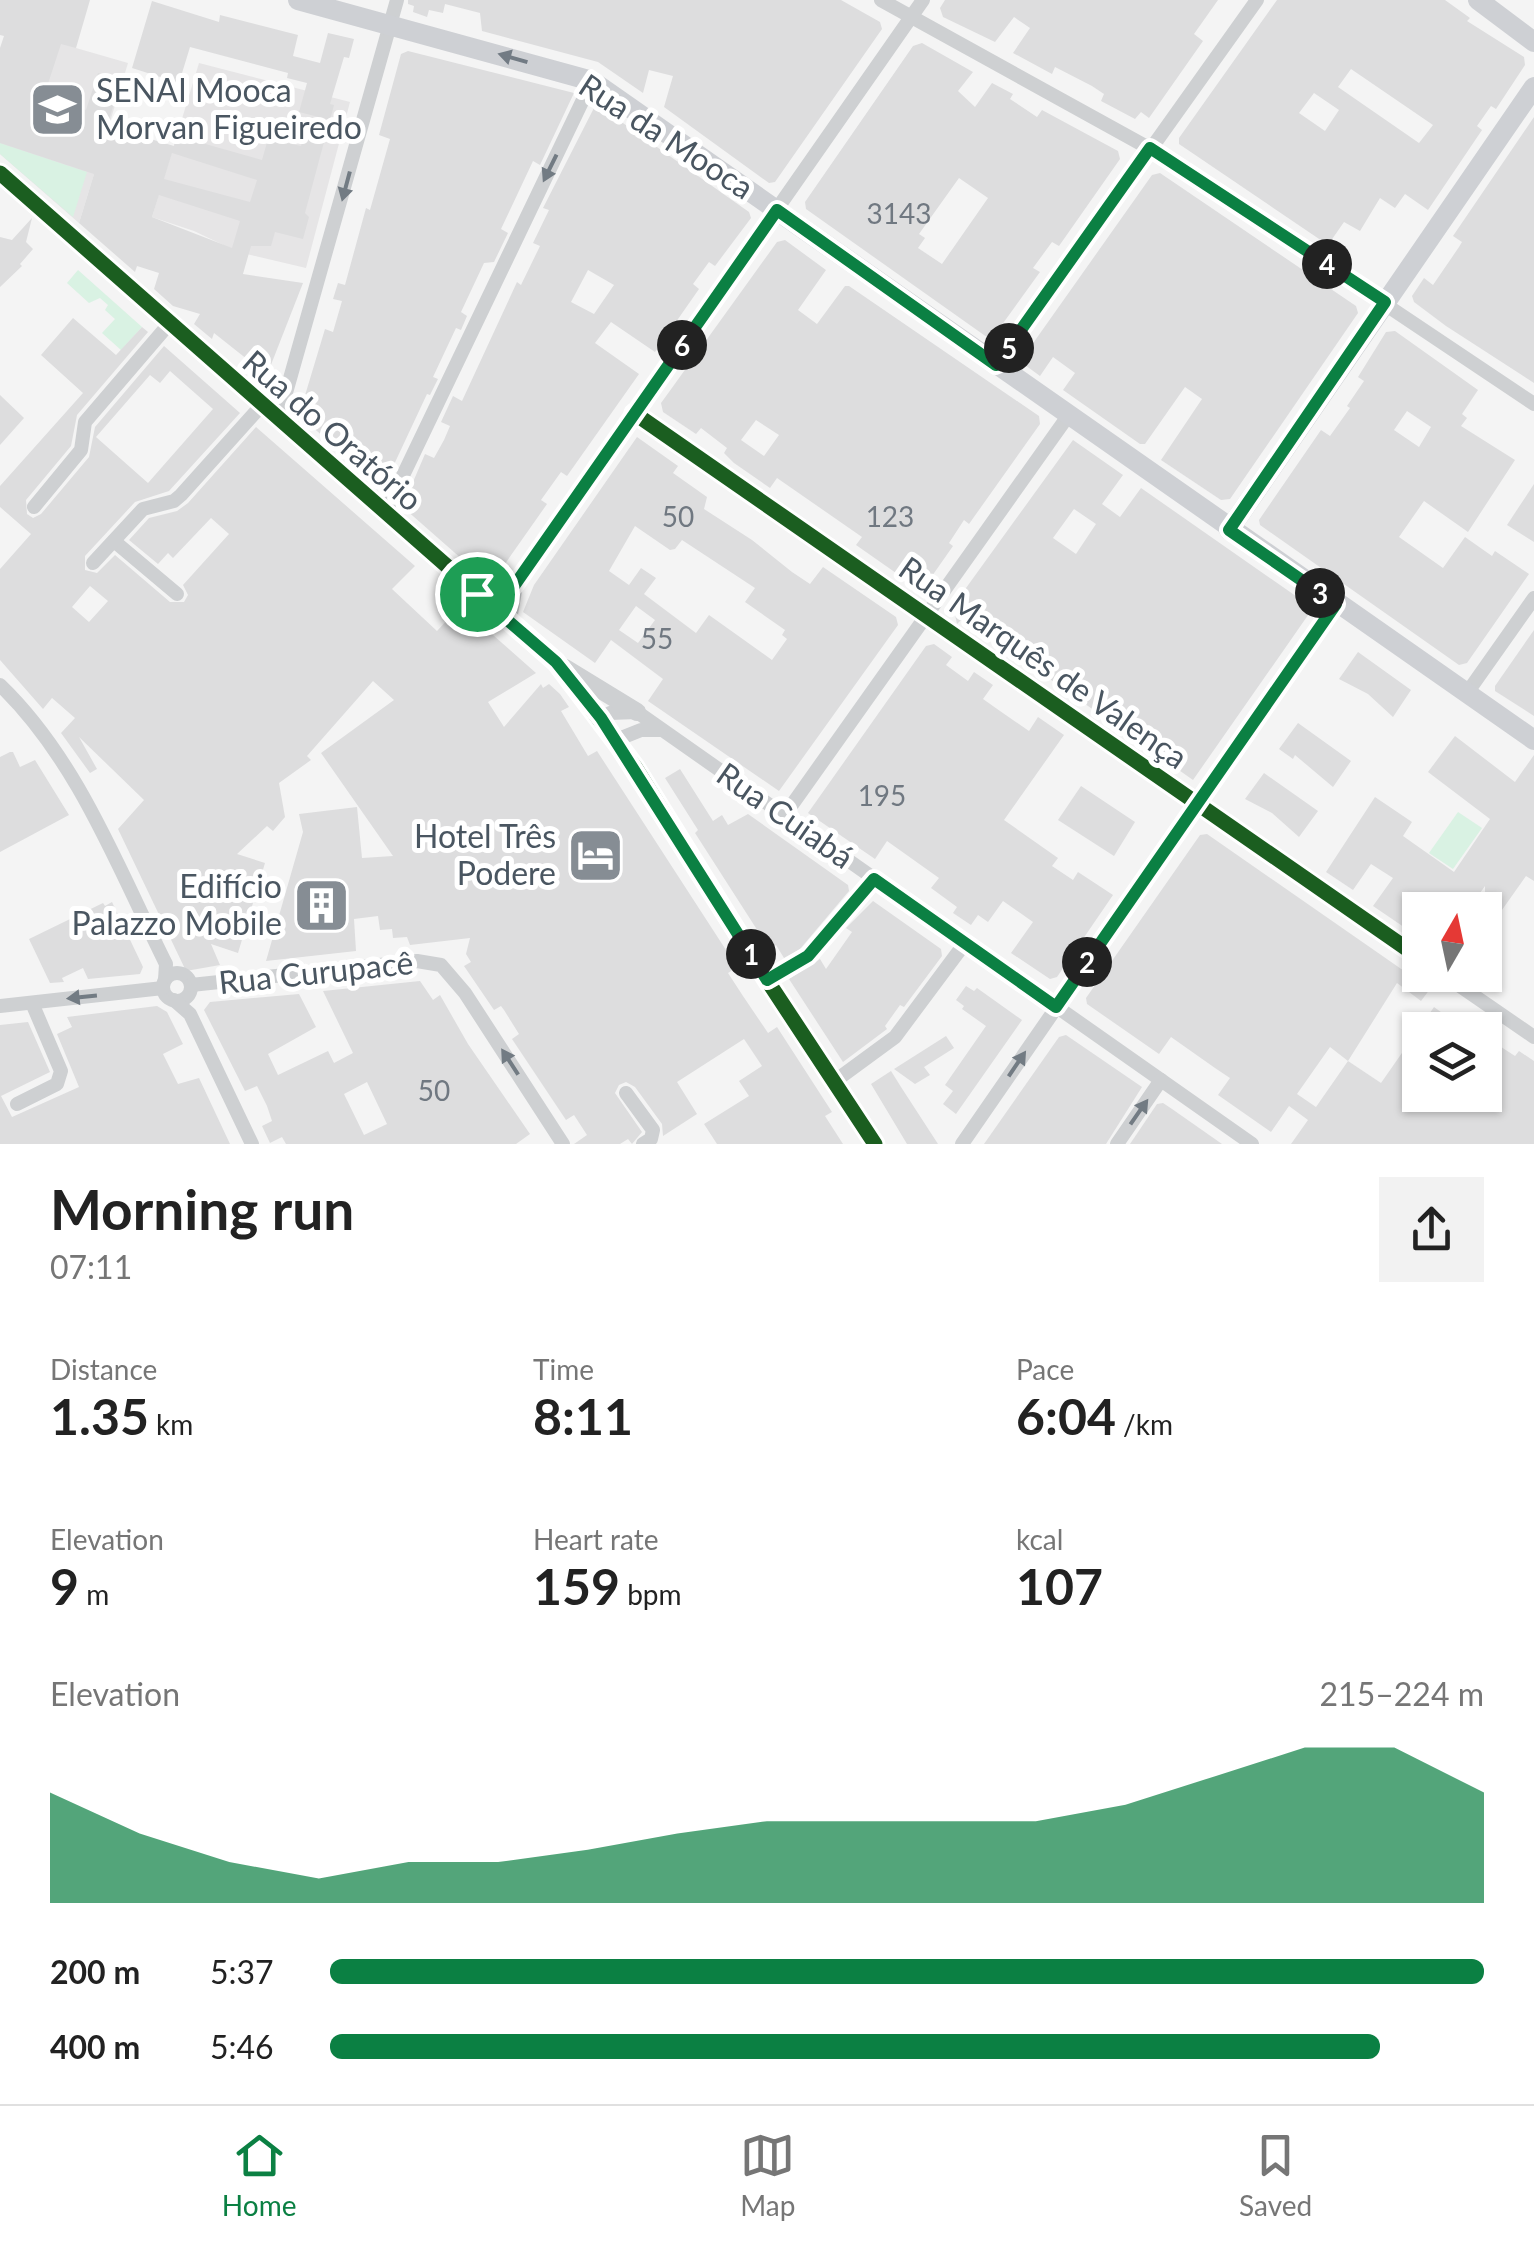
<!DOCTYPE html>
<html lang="en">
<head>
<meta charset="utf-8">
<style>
	:root { --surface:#fff; --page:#f2f2f2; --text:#222; --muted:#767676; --line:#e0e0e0; --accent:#0b8043 }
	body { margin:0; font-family:Lato,sans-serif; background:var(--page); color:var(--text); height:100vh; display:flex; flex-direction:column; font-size:38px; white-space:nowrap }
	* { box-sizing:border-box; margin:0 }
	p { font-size:32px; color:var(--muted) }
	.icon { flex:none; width:55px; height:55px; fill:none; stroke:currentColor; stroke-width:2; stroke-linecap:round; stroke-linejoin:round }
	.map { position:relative; height:1144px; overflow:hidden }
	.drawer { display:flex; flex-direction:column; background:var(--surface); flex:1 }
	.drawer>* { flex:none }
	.needle { width:65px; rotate:9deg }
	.buttons { position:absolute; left:1402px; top:892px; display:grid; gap:20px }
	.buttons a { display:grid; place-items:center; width:100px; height:100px; border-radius:0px; background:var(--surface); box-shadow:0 2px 8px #0004; font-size:50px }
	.pin { position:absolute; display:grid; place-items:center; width:85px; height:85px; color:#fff; margin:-42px; border:5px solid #fff; border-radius:50%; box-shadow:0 2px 10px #0007 }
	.km { position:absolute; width:50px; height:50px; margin:-25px; border-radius:50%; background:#222; color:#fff; font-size:28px; line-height:50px; text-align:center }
	.round { display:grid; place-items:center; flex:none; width:105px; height:105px; border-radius:0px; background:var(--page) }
	.head { display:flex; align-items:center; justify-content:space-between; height:170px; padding:0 50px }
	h1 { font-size:55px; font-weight:700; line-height:75px }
	.metrics { display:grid; grid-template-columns:repeat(3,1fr); gap:15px; height:170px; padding:10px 50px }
	.metrics div { display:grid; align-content:center }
	.metrics b { font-size:50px; font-weight:700 }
	.metrics small { font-size:28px; font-weight:400 }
	.metrics p { font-size:28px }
	.chart { height:280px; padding:20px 50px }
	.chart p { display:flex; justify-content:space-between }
	.chart svg { width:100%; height:180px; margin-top:10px; fill:var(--accent); opacity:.7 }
	ul { padding:0 50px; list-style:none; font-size:32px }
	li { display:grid; grid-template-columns:160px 120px 1fr; align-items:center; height:75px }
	li i { height:25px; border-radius:12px; background:var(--accent) }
	.tabs { display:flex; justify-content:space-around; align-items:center; height:140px; border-top:2px solid var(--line); background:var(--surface); font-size:28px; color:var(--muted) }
	.tabs a { display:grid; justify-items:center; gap:5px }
	.tabs .on { color:var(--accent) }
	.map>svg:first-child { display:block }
	.education { fill:#e6e5e6 }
	.green { fill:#d9f2e3 }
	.building { fill:#ddddde; fill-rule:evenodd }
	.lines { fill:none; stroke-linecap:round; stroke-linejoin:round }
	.minor { stroke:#ced0d2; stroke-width:14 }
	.tertiary { stroke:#ced0d2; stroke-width:18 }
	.secondary { stroke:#ced0d4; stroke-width:20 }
	.cycleway-casing { stroke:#fff; stroke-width:21 }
	.cycleway { stroke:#1b5e20; stroke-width:15 }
	.oneway { fill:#727b84 }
	.oneway2 { fill:#727b83 }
	.route-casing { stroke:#fff; stroke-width:20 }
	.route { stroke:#0b8043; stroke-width:12 }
	.labels { text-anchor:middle; stroke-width:10; stroke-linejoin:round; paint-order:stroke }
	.number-label { font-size:28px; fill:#707881 }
	.poi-label { font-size:32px; fill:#4a5661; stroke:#fff; text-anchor:end }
	.street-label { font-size:32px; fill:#4a5661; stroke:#fff }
</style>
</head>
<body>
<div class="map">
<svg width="1534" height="1144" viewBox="0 0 1534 1144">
	<rect width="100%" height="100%" fill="#f4f4f4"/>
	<!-- education -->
	<g class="education">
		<path d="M29,0L76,48L128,63L79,223L0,154V91Z"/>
		<path d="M199,63L350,102L306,268L238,252L194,231L152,217Z"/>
	</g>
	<!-- green -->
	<g class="green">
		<path d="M0,143L87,172L73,217L0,154Z"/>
		<path d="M78,270L142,327L121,350L102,333L115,319L105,310L108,305L100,298L89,303L67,283Z"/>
		<path d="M1458,812L1482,828L1453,869L1429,853Z"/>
	</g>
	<!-- building -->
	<g class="building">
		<path d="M0,0H90L76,48L61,44L44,96L86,110L98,73L121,81L107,126L174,146L177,136L262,160L268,139L301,146L304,136L320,127L324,142L305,213L309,217L303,239L275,232L271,246H251L243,274L303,283L267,375L214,333L212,339L194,324L200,314L173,306L154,289L159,273L137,266L135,272L79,223L94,174L0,143V48L4,36L0,35ZM172,153L257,180L250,202L164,179ZM159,195L240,221L232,248L152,217Z"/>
		<path d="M408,0H841L880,22L882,29L775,182L769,183L664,107L673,76L649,70L643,93L598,62L482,31L480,13L445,4L443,13L429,10L427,17L413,12L414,6L408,4Z"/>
		<path d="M945,0H1218L1194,34L1203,41L1149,118L1141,112L1135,119L1101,101L1104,94L1092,86L1055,67L1052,74L1013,53L1030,28L1014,17L995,42L943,17L940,8Z"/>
		<path d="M1277,0H1445L1470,18L1467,21L1524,57L1525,65L1496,109L1491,106L1477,126L1482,130L1428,210L1405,194L1395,208L1380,198L1360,231L1344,222L1328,245L1179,144V138ZM1351,69L1433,125L1419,143L1338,87ZM1314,93L1339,110L1325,131L1299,113Z"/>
		<path d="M152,1L219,22L220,15L298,35L293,56L320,63L328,33L354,39L349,58L344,57L330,104L334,105L330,120L299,112L307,83L287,78L288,73L190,47L179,83L132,68Z"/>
		<path d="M922,43L973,72L958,91L975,107L992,83L1013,94L1010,99L1037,117L1042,110L1118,151L1120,159L1059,246L1052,242L1033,268L1040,272L991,340L806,209L805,202L913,46ZM959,178L988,198L942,264L918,248L925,238L919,234Z"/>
		<path d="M408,51L574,93L540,165L533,161L501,229L508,233L494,262L484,263L461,312L467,316L461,330L456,328L433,377L438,379L430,395L427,394L383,488L303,419L300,412L325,329L333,332L342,301L333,299L338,283L345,285L366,208L370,210L390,139L379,135L401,54Z"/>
		<path d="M596,104L749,212L751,218L715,266L709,262L693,284L699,289L655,352L611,322L595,343L639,374L567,476L561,472L541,500L547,504L493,581L488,582L405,509L404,503L425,454L434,458L444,440L450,426L441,422L453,396L462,401L517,282L521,285L540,246L533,243L549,210L543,208ZM588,270L614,285L594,314L571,302Z"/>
		<path d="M1534,117V383L1446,326L1414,302L1412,296L1424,278L1433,285L1459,247L1462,242L1453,236Z"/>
		<path d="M1160,173L1356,306L1358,313L1230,499L1221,500L1161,460L1202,399L1185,387L1145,444H1140L1063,390L1075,373L1053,357L1040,376L1025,365L1024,356L1152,175Z"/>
		<path d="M32,218L26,242L33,249L20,264L22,266L0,287V237L12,240Z"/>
		<path d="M785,240L826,270L798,310L817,324L845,286H849L1039,416L1040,424L969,524L964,520L949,543L953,546L925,586L916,587L856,545L862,537L777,478L770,488L734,463L724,453L727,448L701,428L696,434L663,412L661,403L669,392L777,242ZM756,420L779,435L764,456L741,440Z"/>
		<path d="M73,318L116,355L142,327L148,332L77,415L71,446L26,500L27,514L33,518L41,514L89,457L95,427L164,346L240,413L169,491L135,502L85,556V570L97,573L115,555L170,602H184L188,595L183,585L229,534L211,518L173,558L168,553L158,564L129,540L149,518L177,511L188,503L256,427L415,566L392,589L437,631L449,618L457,625L468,613L536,673L488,702L504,727L541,684L543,688L549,684L560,694L569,707L561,711L588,756L597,751L737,967L728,973L743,996L768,1033L777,1027L832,1112L825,1116L843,1144H717L704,1124L749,1096L739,1081L762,1066L744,1039L677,1082L697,1114L663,1136L662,1124L635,1087L626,1082L619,1085L615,1093L642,1132L632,1144L628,1139L620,1144H574L587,1135L574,1115L566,1120L512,1039L519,1034L504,1010L501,1006L494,1010L464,966L471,962L466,954L470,938L410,945L407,937L393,938L392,929L380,930L378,916L354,919L356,951L266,961L303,832L299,814L357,807L362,858L393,856L321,753L394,700L373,681L307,756L311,760L279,783L285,817L273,831L267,826L237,854L265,863L238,953L211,944L220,965L186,971L118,829L144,800L79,737L97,769L90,773L61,733L75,718L52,698L43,709L0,660V569L31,534L0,507V486L83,393L41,355ZM170,371L213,409L148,483L96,437L150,375L160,383ZM90,586L108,601L89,622L72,607Z"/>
		<path d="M1395,331L1478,390L1462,414L1467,418L1461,426L1515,460L1468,532L1424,501L1399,537L1443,568L1465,537L1492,556L1495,551L1529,574L1467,663L1459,665L1260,525L1259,520L1321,430L1330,436L1350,408L1347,406L1364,381L1358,377L1386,332ZM1407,411L1431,427L1419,447L1394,430Z"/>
		<path d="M0,395L24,418L0,445Z"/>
		<path d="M637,437L678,466L673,473L707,497L704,509L752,540L792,572L810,584L823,567L896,617L898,625L779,791L648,701L663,679L611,640L595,663L523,612L534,585ZM635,526L670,550L675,549L682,540L755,588L745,602L785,630L782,635L787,639L772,660L709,615L696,633L644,594L656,578L641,568L629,585L609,571ZM636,606L655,620L638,643L619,630Z"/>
		<path d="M1073,440L1123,475L1102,504L1120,517L1141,488L1313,608L1193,780L963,618L957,624L953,606ZM1074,509L1096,524L1076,554L1053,538Z"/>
		<path d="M1534,484V542L1507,525Z"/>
		<path d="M1534,630V716L1495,691V686Z"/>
		<path d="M934,644L952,657L946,665L968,681L974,672L993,685L983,699L1000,711L1029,731L1038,717L1064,735L1004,820L1058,858L1052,866L1073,880L1078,872L1113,895L1057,977L1050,979L1011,953L1033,922L1003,901L988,922L978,915L971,925L953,913L957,907L931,888L939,878L887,841L875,859L808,813L926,646Z"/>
		<path d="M1358,652L1411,690L1393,717L1368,694L1339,679Z"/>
		<path d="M1298,723L1351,761L1333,787L1295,755L1293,759L1279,749Z"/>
		<path d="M1455,736L1515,782L1534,755V881L1526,876L1485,934V886L1468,910H1420V938L1373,906L1393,878L1371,864L1353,890L1326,872L1375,797L1412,822L1403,836L1454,872L1490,819L1428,772Z"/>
		<path d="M10,752H13L20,767L35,760L69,815L0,852V757Z"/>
		<path d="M680,769L713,821L722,815L728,825L748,814L848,885L849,891L800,949L784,958L776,945L770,949L754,925L695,833L698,830L665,778Z"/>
		<path d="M1264,773L1318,811L1299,837L1272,813L1245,799Z"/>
		<path d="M1081,786L1135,822L1114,856L1058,820Z"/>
		<path d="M1207,834L1430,989L1421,1001L1397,983L1348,1061L1381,1083L1434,1007L1460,1026L1467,1015L1499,1037L1495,1043L1515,1056L1519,1051L1534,1061V1144H1291L1308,1120L1289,1106L1271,1132L1218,1095L1230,1078L1215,1068L1171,1037L1159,1054L1087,1004L1086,998L1200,835ZM1420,1030H1485V1095H1420ZM1330,1047L1348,1061L1316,1107L1297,1094Z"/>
		<path d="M873,901L941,949L942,956L904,1007L900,1005L885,1026L887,1029L843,1062L789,979L820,959L826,969L852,932L846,928Z"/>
		<path d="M112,902L143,967L140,974L88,979L83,968L62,978L64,982L50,983L29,939L103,903L105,906Z"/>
		<path d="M420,981L433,1000L440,995L468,1044L530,1134L516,1144H286L282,1137L270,1143L262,1126L272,1121L267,1106L257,1086L245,1091L204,1010L210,1002L299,994L316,1027L268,1054L278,1075L328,1051L334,1063L353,1053L323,991ZM367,1082L387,1124L364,1135L344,1094Z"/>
		<path d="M966,986L974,991L977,988L1022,1020L956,1114L943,1104L953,1091L945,1085L986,1026L962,1009L964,1006L956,1000Z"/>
		<path d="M157,1006L167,1012L183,1044L163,1054L178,1084L199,1078L230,1144H0V1025L28,1022L50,1072L1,1096L12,1117L79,1087L57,1034L72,1027L67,1017Z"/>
		<path d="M1066,1035L1142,1087L1106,1144H984L1059,1037Z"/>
		<path d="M946,1036L954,1048L924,1067L930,1075L915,1084L894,1069Z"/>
		<path d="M891,1071L901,1087L938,1144H907L871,1084Z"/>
		<path d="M1163,1103L1172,1109L1222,1144H1130L1157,1104Z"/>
	</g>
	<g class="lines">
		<!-- minor -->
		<g class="minor">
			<path d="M881,0L1165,157L1534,404"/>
			<path d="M777,209L923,0"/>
			<path d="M997,365L1257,0"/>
			<path d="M634,413L1420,958"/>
			<path d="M278,421L397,0"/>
			<path d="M34,507L81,450L85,422L169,324"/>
			<path d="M385,513L592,81"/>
			<path d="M114,541L177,594"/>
			<path d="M93,563L143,509L174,501L181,495L261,406"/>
			<path d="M0,685C78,760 118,868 166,964L165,980"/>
			<path d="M1467,693L1534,598"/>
			<path d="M601,718L610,713L637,712L1252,1144"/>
			<path d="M616,740L641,730H661"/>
			<path d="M784,816L1068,416"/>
			<circle cx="177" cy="987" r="14"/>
			<path d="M1444,975L1534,1037"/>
			<path d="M767,980L807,957L874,879"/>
			<path d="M191,985L417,961L441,965L465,993L563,1144"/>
			<path d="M174,1000L190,1014L252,1144"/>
			<path d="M0,1006L163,988"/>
			<path d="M835,1081L895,1037L965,943"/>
			<path d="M626,1093L653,1130L651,1139L643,1144"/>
			<path d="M17,1104L57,1084L61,1071L32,1003"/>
			<path d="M962,1144L1336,603"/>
			<path d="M1117,1144L1161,1080"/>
		</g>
		<!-- tertiary -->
		<g class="tertiary">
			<path d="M0,173L556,662L635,767L767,980L875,1144"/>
			<path d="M508,620L514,585L777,209"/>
			<path d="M565,668L637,712"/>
		</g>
		<!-- secondary -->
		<g class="secondary">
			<path d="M298,0L592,81L1534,740"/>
			<path d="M1478,0L1534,42"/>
			<path d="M1229,530L1534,87"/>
		</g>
		<defs>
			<g id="cycleway">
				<path d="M0,173L556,662L635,767L767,980L875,1144"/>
				<path d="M634,413L1420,958"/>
			</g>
		</defs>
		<!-- cycleway casing -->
		<use href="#cycleway" class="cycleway-casing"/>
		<!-- cycleway -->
		<use href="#cycleway" class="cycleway"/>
	</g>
	<!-- one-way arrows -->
	<defs><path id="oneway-solid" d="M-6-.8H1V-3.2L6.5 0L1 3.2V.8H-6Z" transform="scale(2.5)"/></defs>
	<use class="oneway" href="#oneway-solid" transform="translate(513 58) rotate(-164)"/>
	<g class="oneway2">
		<use href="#oneway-solid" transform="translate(550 168) rotate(116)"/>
		<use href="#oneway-solid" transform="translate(346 186) rotate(105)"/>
		<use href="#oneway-solid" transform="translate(82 997) rotate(174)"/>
		<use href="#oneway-solid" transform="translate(510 1062) rotate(-123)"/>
		<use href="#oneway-solid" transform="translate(1017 1064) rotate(-56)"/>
		<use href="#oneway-solid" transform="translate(1139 1112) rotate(-55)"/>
	</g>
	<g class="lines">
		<defs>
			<path id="route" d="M1150,148L1385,302L1229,530L1336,604L1056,1007L874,879L808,956L767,980L601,718L556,662L477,594L514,586L777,210L996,365Z"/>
		</defs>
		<!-- route casing -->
		<use href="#route" class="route-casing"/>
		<!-- route -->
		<use href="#route" class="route"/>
	</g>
	<!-- icons -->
	<defs>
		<symbol id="university-square" viewBox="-11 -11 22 22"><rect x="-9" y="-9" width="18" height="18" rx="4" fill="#868d94" stroke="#fff"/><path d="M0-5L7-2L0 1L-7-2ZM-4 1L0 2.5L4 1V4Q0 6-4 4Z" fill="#fff"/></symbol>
		<symbol id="hotel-square" viewBox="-11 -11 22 22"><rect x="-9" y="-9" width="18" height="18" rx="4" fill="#868d94" stroke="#fff"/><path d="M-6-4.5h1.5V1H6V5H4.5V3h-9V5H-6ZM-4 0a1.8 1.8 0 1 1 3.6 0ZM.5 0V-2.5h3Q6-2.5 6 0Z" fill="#fff"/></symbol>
		<symbol id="building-square" viewBox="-11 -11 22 22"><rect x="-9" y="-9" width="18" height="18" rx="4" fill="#868d94" stroke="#fff"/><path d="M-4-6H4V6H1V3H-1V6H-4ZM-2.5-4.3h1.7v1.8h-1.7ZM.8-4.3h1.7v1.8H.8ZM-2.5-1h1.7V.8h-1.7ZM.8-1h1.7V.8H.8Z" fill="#fff"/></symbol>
	</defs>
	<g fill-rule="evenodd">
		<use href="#university-square" x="26" y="78" width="63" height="63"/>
		<use href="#hotel-square" x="564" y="824" width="63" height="63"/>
		<use href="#building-square" x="290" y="874" width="63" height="63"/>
	</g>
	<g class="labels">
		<!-- number labels -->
		<g class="number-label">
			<text x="899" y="224">3143</text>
			<text x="678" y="527">50</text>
			<text x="890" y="527">123</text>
			<text x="657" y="649">55</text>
			<text x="882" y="806">195</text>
			<text x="434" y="1101">50</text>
		</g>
		<!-- poi labels -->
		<g class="poi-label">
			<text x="96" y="102" text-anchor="start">SENAI Mooca<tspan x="96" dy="37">Morvan Figueiredo</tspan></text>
			<text x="556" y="848">Hotel Três<tspan x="556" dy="37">Podere</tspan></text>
			<text x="282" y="898">Edifício<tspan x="282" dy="37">Palazzo Mobile</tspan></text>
		</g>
		<!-- street labels -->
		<g class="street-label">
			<text transform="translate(666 137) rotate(33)" y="11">Rua da Mooca</text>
			<text transform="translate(332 431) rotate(41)" y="11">Rua do Oratório</text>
			<text transform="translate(1043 663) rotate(35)" y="11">Rua Marquês de Valença</text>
			<text transform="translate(785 816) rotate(35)" y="11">Rua Cuiabá</text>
			<text transform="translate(316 973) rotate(-6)" y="11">Rua Curupacê</text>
		</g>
	</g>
</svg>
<div class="buttons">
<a><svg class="needle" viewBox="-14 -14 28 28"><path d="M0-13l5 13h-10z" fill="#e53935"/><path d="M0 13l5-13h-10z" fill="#767676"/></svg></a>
<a><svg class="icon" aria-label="layers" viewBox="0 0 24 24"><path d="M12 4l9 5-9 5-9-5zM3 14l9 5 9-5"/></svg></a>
</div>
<div class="pin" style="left:477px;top:594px;background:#1e9e55"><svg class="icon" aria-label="arrive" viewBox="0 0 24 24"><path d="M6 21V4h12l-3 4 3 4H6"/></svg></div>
<b class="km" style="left:751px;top:954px">1</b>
<b class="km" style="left:1087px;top:962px">2</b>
<b class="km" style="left:1320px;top:593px">3</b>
<b class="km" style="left:1327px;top:264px">4</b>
<b class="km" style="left:1009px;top:348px">5</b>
<b class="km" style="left:682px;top:345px">6</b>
</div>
<section class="drawer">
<div class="head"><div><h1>Morning run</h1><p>07:11</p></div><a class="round"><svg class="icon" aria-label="share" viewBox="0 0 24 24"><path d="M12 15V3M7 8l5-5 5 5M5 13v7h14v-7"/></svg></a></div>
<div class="metrics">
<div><p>Distance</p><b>1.35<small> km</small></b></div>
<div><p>Time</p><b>8:11</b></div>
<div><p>Pace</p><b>6:04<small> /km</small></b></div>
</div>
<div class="metrics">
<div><p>Elevation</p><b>9<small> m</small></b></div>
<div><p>Heart rate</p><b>159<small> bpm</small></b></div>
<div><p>kcal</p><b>107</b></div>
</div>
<div class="chart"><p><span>Elevation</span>215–224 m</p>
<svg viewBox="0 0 160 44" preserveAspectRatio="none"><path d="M0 44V17L10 27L20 34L30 38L40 34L50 34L60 31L70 27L80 24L90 24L100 24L110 24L120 20L130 13L140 6L150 6L160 17V44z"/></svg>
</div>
<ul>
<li><b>200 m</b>5:37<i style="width:100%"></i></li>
<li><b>400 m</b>5:46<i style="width:91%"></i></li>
</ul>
</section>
<nav class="tabs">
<a class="on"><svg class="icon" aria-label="home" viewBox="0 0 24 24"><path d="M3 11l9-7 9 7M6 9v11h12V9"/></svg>Home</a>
<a><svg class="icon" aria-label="map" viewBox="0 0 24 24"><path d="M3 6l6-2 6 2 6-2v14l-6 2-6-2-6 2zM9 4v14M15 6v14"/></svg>Map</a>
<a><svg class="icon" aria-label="saved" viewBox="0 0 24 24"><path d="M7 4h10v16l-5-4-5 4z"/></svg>Saved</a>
</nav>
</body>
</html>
